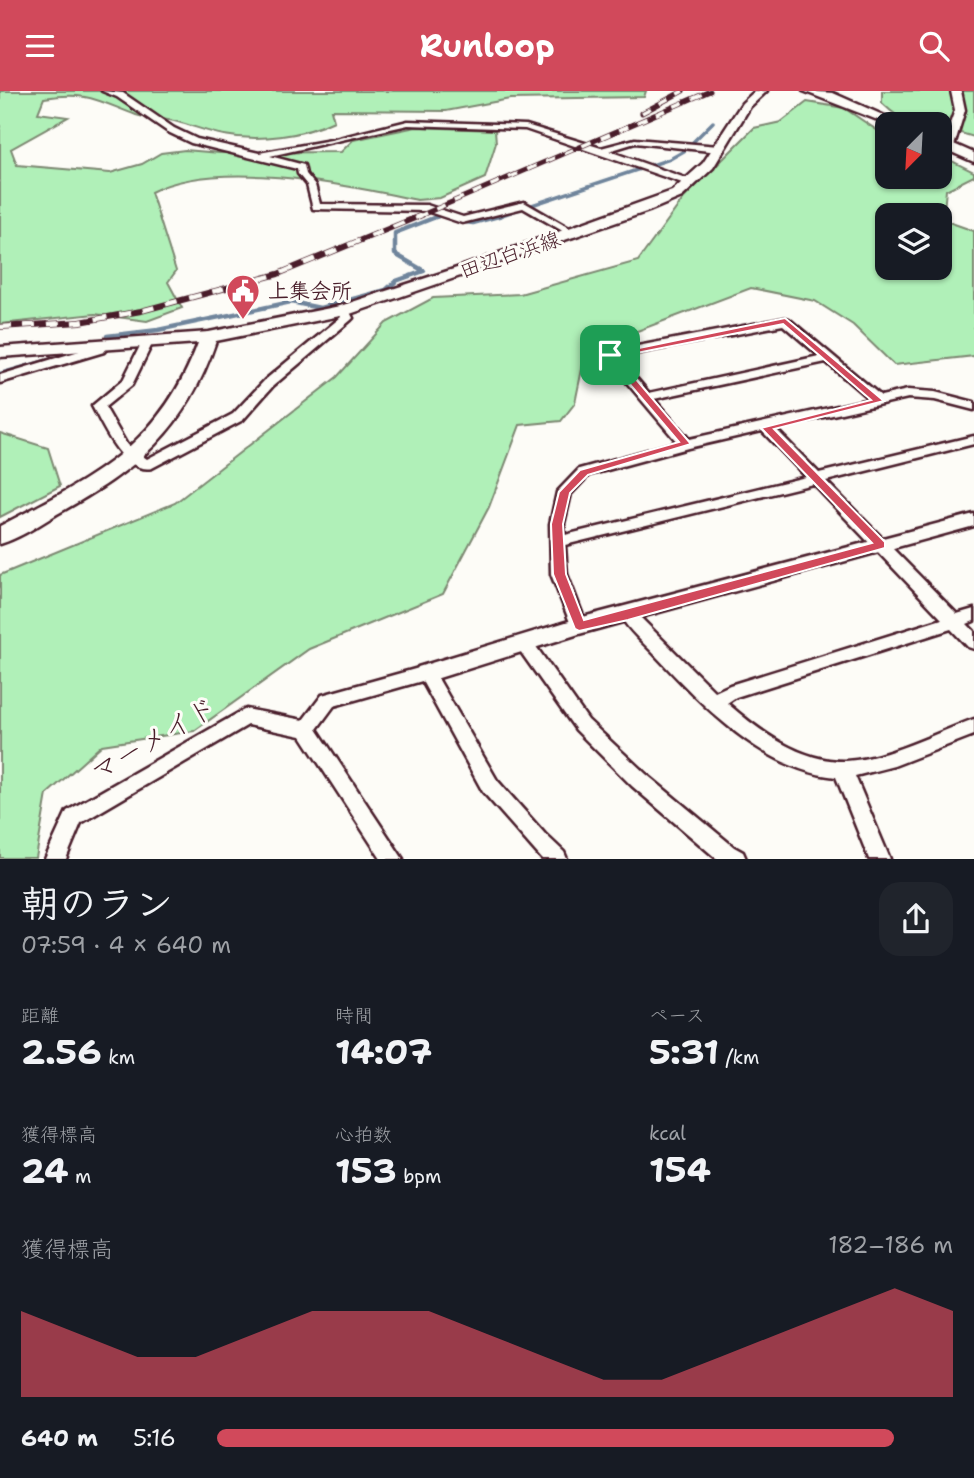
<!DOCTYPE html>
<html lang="ja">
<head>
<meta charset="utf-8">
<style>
	:root { --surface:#171b24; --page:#20242c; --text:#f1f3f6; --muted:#9ea1a6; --accent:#d1495b }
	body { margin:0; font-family:"Shantell Sans","Klee One",sans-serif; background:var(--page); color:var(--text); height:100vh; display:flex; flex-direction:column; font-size:26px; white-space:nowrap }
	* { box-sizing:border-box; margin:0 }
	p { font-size:23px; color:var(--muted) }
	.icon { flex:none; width:38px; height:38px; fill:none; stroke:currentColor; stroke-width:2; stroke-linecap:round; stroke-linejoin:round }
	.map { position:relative; height:768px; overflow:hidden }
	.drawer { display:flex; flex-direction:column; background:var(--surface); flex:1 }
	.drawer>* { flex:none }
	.needle { width:46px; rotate:204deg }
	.buttons { position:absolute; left:875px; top:21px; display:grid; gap:14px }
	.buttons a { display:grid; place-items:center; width:77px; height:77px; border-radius:14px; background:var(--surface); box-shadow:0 2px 5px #0004; font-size:35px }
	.pin { position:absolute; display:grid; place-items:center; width:60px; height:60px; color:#fff; margin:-30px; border-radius:14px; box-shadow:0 4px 10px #0006 }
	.round { display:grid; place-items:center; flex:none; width:74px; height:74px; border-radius:21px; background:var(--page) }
	.summary { display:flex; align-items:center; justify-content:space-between; height:119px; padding:0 21px }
	h1 { font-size:38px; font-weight:700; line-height:52px }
	.stats { display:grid; grid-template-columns:repeat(3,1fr); gap:10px; height:119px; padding:7px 21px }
	.stats div { display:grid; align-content:center }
	.stats b { font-size:35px; font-weight:700 }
	.stats small { font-size:19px; font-weight:400 }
	.stats p { font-size:19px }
	.chart { height:196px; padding:14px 21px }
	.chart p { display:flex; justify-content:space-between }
	.chart svg { width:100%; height:126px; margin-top:7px; fill:var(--accent); opacity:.7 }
	ul { padding:0 21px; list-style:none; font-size:23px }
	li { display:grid; grid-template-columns:112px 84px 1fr; align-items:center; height:52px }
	li i { height:18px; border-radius:9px; background:var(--accent) }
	header { display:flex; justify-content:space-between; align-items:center; height:91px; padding:0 21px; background:var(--accent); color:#fff; font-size:32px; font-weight:700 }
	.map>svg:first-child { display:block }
	.green { fill:#b0f0b8; stroke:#7d8872; stroke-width:2; fill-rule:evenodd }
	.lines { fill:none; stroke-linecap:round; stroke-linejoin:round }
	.stream-far1 { stroke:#6f859c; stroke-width:3.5 }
	.stream { stroke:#6f859c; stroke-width:4.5 }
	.minor-casing { stroke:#4a1f2b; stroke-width:5 }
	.tertiary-casing { stroke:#4a1f2b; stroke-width:5 }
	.secondary-casing { stroke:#4a1f2b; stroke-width:5 }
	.primary-casing { stroke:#4a1f2b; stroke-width:5 }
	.minor { fill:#fdfcf7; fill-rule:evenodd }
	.tertiary { fill:#fdfcf7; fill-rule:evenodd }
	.secondary { fill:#fdfcf7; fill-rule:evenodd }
	.primary { fill:#fdfcf7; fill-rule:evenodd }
	.rail-far1-casing { stroke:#4a1f2b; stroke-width:5 }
	.rail-casing { stroke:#4a1f2b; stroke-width:6 }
	.rail-far1 { stroke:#fdfcf7; stroke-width:3.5; stroke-dasharray:10; stroke-linecap:butt }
	.rail { stroke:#fdfcf7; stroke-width:4.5; stroke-dasharray:12; stroke-linecap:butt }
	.route { fill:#d1495b; stroke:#fff; stroke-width:2; fill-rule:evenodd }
	.labels { text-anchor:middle; stroke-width:6; stroke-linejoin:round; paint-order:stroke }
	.far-street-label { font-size:21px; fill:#4a1f2b; stroke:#fdfcf7 }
	.far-poi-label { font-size:21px; font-weight:bold; fill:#4a1f2b; stroke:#fdfcf7; text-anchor:start }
	.near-street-label { font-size:28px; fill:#4a1f2b; stroke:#fdfcf7 }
</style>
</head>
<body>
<header><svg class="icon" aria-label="menu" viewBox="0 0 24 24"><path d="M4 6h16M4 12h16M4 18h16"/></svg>Runloop<svg class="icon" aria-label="search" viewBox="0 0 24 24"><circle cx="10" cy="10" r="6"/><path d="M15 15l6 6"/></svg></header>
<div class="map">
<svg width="974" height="768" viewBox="0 0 974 768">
	<rect width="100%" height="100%" fill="#fdfcf7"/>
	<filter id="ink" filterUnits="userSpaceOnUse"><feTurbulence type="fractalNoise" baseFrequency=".0143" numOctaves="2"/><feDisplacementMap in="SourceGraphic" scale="14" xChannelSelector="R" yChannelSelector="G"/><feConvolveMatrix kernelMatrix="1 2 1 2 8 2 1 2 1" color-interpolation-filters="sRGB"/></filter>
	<g filter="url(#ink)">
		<!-- green -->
		<g class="green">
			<path d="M0,0H646L644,6L510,8L446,20L331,19L334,30C303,45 259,51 224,44C208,41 193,35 178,31C164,27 149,28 136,24C98,10 88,0 44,7L38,22L68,26L11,58L17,74L110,82L142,73L161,62L185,59L220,62L341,61L353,49L416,36L495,39L496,52L485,87L440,107L417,109C344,94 218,67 151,101L176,180L168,191L182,217L147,230L95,223L0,233Z"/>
			<path d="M882,0H974V46L940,36V33C910,33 904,33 882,12Z"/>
			<path d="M807,11L844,17L887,46V86H940V64L974,81V85L946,99L943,129L974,140V265L894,274L853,234L815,210L751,197L624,245L589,244L575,312L561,330L520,334L489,416L443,503L309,558L194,640L102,654L47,703L36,767H0V484L175,412L337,286L386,232L433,207L520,203L638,170L684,107L754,37L781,31ZM940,124V177H887V124Z"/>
			<path d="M0,342L48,357L60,395L0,426Z"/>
		</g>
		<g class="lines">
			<!-- stream-far1 -->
			<g class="stream-far1">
				<path d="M437,126L441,124"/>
				<path d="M496,126L670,68L684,60L713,31"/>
			</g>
			<!-- stream -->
			<g class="stream">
				<path d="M457,130L473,132L502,124"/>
				<path d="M107,245L158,239L291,211L320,217L386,199L396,190L424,180L395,163V142L441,124"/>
				<path d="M0,283L81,260"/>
			</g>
			<defs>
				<g id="minor">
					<path d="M102,0L123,2L174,37L197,48L259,62L331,49L408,30L526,34L601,57L635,48L719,55L723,58L719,61L635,52L609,60L694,90L695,92L691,95L525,38L408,34L270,65L304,74L306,83L315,94L320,113L427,114L463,126L524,111L576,141V145L573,146L523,117L462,132L426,120L313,118L307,94L298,83L297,78L191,52L168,41L117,6Z"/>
					<path d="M344,216L348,217L353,227L351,229L273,295L243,329L152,377C123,383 103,335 92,315L123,289L144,247H152L154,249L132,294L105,316L127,354L147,368L233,323L265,289L341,226L338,219Z"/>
					<path d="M785,227L789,228L881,305L908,299L935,301L974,311V319L935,309L908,307L775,337L819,382L974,345V353L826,390L957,523L974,518V530L967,533L974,540V558L968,556L951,538L736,606L727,612C759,640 801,671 846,670C887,668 935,642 974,628V644L894,675L855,685L890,768H869L836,686C763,679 703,615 656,565C644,552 628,539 620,524L622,520L628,518L634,520L715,601L730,594L942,528L813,393L565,454L567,483L587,535L585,539L579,541L573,539L551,483L550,433L557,401L579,378L677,351L606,267V261ZM783,234L819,265L649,302L618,266ZM826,271L869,308L689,348L654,308ZM762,340L806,386L565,444L564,433L571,403L589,384L688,357Z"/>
					<path d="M105,248L111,252L104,261L0,292V284L96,255Z"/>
					<path d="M524,545L530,547L588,629L646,683L734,756L743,761L746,768H717L632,695L576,639L518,557L516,552L518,547Z"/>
					<path d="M426,575L432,577L497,689L545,743L564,761L567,768H542L483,701L422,590L334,615L317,638L403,768H381L301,645L248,634L81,732L66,768H45L67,720L240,621L246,618L303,629L322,604Z"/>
				</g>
				<path id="tertiary" d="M974,423V435L579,543L426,591L418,588L415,582L418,576L579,527Z"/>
				<path id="secondary" d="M951,0H961L965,19L954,55L948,58L942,55L955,19Z"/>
				<g id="primary">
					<path d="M755,0H767L750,16L713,77L682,106L649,120L350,223L216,250C186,339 137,379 57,423C39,434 20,447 0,453V435C92,387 160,355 198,252L0,266V256L209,241L340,215L460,176L672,100L703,72L742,12Z"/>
					<path d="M803,0L833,2L903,33H888Z"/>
					<path d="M940,47L974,62V71L940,56Z"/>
				</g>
			</defs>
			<!-- minor casing -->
			<use href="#minor" class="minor-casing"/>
			<!-- tertiary casing -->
			<use href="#tertiary" class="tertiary-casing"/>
			<!-- secondary casing -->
			<use href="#secondary" class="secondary-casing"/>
			<!-- primary casing -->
			<use href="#primary" class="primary-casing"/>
			<!-- minor -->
			<use href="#minor" class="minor"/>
			<!-- tertiary -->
			<use href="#tertiary" class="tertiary"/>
			<!-- secondary -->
			<use href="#secondary" class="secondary"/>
			<!-- primary -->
			<use href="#primary" class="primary"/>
			<defs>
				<g id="rail-far1">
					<path d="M642,22L683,0"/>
					<path d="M417,126L710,0"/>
				</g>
				<path id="rail" d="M0,236L80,231L141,220L278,183L422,124"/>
			</defs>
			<!-- rail-far1 casing -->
			<use href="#rail-far1" class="rail-far1-casing"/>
			<!-- rail casing -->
			<use href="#rail" class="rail-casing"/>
			<!-- rail-far1 -->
			<use href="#rail-far1" class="rail-far1"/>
			<!-- rail -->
			<use href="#rail" class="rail"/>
		</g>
	</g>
	<!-- route -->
	<path class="route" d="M785,227L884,310L774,338L885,451V457L628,529L579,540L575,538L553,483L551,433L559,401L580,379L679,351L605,264ZM783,233L871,309L761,337L872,452L584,529L566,483L563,433L570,402L588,384L691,353L617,266Z"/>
	<!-- icons -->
	<defs>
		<symbol id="civic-pin" viewBox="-11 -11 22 30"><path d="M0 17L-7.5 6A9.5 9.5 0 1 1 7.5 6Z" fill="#d1495b" stroke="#fdfcf7"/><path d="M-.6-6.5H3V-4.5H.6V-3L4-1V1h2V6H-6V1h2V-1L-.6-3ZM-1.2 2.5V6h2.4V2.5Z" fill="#fff"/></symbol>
	</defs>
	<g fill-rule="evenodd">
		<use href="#civic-pin" x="224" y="181" width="38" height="52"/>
	</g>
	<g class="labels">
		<!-- far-street labels -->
		<g class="far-street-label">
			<text transform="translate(510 164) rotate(-19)" y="7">田辺白浜線</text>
		</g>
		<!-- far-poi labels -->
		<g class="far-poi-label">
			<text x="268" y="207">上集会所</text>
		</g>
		<!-- near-street labels -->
		<g class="near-street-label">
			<text transform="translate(153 648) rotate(-30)" y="10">マーメイド</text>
		</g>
	</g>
</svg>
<div class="buttons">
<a><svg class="needle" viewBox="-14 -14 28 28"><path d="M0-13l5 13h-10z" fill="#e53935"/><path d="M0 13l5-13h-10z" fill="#9ea1a6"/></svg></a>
<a><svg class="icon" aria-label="layers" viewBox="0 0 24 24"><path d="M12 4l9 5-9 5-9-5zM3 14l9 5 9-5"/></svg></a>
</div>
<div class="pin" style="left:610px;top:264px;background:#1e9e55"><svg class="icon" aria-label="arrive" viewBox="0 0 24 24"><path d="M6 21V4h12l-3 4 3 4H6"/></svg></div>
</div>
<section class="drawer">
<div class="summary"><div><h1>朝のラン</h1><p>07:59 · 4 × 640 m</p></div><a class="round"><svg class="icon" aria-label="share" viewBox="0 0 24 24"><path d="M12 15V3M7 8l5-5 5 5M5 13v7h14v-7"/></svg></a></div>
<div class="stats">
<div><p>距離</p><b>2.56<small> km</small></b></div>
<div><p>時間</p><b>14:07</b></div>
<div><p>ペース</p><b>5:31<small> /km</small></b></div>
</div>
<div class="stats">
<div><p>獲得標高</p><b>24<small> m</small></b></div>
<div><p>心拍数</p><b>153<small> bpm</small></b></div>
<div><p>kcal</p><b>154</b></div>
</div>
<div class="chart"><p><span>獲得標高</span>182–186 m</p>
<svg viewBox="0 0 160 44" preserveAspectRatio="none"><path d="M0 44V14L10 22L20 30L30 30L40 22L50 14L60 14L70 14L80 22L90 30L100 38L110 38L120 30L130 22L140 14L150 6L160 14V44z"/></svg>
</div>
<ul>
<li><b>640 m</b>5:16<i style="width:92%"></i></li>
</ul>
</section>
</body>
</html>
